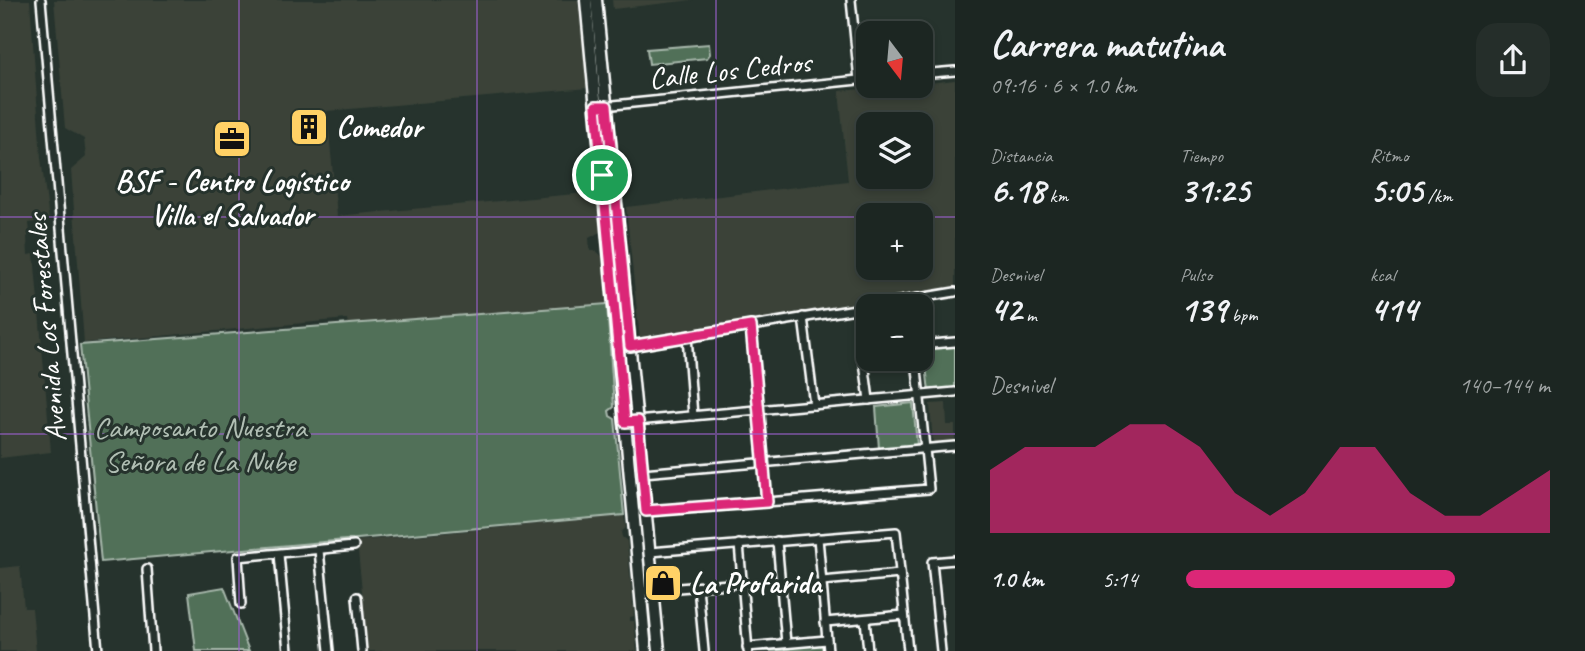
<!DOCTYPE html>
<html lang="es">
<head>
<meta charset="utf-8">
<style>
	:root { --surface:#1c2622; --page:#252e2a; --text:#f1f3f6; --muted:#a0a5a5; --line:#3a4340; --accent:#db2777 }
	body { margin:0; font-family:Caveat,sans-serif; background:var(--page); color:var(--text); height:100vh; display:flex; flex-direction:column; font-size:26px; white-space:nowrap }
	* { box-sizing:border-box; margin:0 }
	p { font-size:23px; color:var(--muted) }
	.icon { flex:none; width:38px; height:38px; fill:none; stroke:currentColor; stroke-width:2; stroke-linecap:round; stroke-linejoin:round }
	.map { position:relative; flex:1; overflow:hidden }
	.side { display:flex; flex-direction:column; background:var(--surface); width:630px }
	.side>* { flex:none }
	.needle { width:46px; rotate:164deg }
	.fabs { position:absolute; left:856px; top:21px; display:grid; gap:14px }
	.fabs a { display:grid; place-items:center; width:77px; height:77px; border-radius:14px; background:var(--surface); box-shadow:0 4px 10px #0003,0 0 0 2px var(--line); font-size:35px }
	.pin { position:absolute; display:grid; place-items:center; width:60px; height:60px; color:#fff; margin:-30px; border:4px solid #fff; border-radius:50%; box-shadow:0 2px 7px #0007 }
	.round { display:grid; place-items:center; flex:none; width:74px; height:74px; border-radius:21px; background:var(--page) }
	.summary { display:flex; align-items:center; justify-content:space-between; height:119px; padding:0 35px }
	h1 { font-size:38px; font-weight:800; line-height:52px }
	.stats { display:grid; grid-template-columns:repeat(3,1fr); gap:10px; height:119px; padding:7px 35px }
	.stats div { display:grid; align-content:center }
	.stats b { font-size:35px; font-weight:800 }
	.stats small { font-size:19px; font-weight:400 }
	.stats p { font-size:19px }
	.chart { height:196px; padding:14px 35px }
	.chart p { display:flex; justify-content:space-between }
	.chart svg { width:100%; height:126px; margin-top:7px; fill:var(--accent); opacity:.7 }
	ul { padding:0 35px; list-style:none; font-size:23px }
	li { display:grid; grid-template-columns:112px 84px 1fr; align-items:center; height:52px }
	li i { height:18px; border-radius:9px; background:var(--accent) }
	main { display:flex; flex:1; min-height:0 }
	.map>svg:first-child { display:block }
	.built { fill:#3a4339; fill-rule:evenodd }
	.green { fill:#517059; stroke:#a8b8ac; stroke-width:2 }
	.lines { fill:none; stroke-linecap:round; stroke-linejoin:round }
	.minor-casing { stroke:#fff; stroke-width:12 }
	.tertiary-casing { stroke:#fff; stroke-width:15 }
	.minor { stroke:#26332d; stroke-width:7 }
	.tertiary { stroke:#26332d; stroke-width:10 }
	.route-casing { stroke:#fff; stroke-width:14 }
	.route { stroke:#db2777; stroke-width:9 }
	.grid { fill:none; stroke:#9c61cf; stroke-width:2; stroke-opacity:0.55 }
	.labels { text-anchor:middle; stroke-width:6; stroke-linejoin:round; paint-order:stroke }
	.street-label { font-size:30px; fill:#fff; stroke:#26332d }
	.poi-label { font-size:30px; font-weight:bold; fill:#fff; stroke:#26332d; text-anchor:start }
	.park-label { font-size:30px; fill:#b1bfb4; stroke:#26332d }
</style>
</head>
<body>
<main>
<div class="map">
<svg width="955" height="651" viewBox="0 0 955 651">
	<rect width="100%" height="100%" fill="#26332d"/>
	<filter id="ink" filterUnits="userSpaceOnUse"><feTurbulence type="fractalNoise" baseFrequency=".0143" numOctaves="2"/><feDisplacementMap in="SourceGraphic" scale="14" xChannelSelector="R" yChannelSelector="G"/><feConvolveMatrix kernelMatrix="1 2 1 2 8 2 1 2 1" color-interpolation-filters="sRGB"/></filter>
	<g filter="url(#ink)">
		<!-- built -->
		<g class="built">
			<path d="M0,0H30L41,158L49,220L29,223L30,234L27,237L28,255L34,254L51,452L0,458Z"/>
			<path d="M54,0H578L589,88L327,111L337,216L596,192L600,232L589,238L590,251H596L602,256L607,304L348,324L347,319L84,343L71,170L86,157L84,139L65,128Z"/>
			<path d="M612,0H693L613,9Z"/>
			<path d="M955,80V287L640,340L626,207L848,181L839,91L899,86H920L921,84ZM868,124H920V177H868ZM868,215H920V268H868Z"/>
			<path d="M946,403L947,425H955V443L933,445L930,404Z"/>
			<path d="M624,516L626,528L621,532L622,537L627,541L634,616L630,617V621H634L637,651H368L357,541Z"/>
			<path d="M20,566L24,608H32L36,651H0V568Z"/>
		</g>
		<!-- green -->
		<g class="green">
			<path d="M709,44L710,54L707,58L649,64L647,49Z"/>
			<path d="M607,304L614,407L609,411L610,416L615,419L624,515L101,562L80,345Z"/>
			<path d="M955,345V389L929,392L924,348Z"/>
			<path d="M913,403L917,445L879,449L876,407Z"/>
			<path d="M224,587L249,651H196L189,593Z"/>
			<path d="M825,644V651H751V649Z"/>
		</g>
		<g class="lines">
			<defs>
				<g id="minor">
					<path d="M41,0L98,651"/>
					<path d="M851,0L859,80"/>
					<path d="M920,74L955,71"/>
					<path d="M604,106L868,79"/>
					<path d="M870,306L955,292"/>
					<path d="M857,308L869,400"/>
					<path d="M803,317L814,405"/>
					<path d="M751,326L767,502"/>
					<path d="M687,336L693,416"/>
					<path d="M920,345L955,342"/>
					<path d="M618,348L868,307"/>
					<path d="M625,422L955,392"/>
					<path d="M643,473L955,446"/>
					<path d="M642,512L929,489L916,359"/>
					<path d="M818,538L828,651"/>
					<path d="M777,541L786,643"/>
					<path d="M739,544L748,651"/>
					<path d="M319,550L329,651"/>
					<path d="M650,552L896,532L908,651"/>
					<path d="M279,554L288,651"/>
					<path d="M147,569L153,651"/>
					<path d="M822,581L900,574"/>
					<path d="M698,587L704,651"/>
					<path d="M640,591L742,583"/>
					<path d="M357,597L362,651"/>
					<path d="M241,604L238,557L354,546"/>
					<path d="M865,619L868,651"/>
					<path d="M825,622L904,615"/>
					<path d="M747,647L827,640"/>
					<path d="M941,651L932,562L955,560"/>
				</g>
				<g id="tertiary">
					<path d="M586,0L646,651"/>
					<path d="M596,0L659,651"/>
				</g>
			</defs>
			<!-- minor casing -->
			<use href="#minor" class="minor-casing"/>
			<!-- tertiary casing -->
			<use href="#tertiary" class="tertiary-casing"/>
			<!-- minor -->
			<use href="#minor" class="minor"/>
			<!-- tertiary -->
			<use href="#tertiary" class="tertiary"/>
		</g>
	</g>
	<g class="lines" filter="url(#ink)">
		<defs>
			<path id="route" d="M596,106H607L630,346L751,326L767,502L646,511L638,421L625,422Z"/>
		</defs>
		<!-- route casing -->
		<use href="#route" class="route-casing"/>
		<!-- route -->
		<use href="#route" class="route"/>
	</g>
	<!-- grid -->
	<path class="grid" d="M239,0V651M477,0V651M716,0V651M0,217H868M920,217H955M0,434H955"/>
	<!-- icons -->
	<defs>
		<symbol id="building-square" viewBox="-11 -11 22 22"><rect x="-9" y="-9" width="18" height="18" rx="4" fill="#ffd166" stroke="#26332d"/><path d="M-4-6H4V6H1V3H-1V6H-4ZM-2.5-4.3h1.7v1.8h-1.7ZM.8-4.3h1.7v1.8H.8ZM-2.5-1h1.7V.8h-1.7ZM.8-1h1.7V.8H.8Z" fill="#111"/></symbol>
		<symbol id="office-square" viewBox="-11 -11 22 22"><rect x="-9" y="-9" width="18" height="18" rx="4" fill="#ffd166" stroke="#26332d"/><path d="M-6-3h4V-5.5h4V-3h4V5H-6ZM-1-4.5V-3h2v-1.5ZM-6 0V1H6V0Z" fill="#111"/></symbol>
		<symbol id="shop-square" viewBox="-11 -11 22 22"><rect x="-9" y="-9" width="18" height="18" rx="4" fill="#ffd166" stroke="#26332d"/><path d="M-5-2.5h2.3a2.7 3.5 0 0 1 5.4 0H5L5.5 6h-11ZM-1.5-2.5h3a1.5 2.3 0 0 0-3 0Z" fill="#111"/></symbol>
	</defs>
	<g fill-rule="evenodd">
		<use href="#building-square" x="287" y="105" width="44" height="44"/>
		<use href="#office-square" x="210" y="117" width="44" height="44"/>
		<use href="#shop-square" x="641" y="561" width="44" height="44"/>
	</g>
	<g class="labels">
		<!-- street labels -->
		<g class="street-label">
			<text transform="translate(730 70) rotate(-6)" y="10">Calle Los Cedros</text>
			<text transform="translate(46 328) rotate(-95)" y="10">Avenida Los Forestales</text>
		</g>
		<!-- poi labels -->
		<g class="poi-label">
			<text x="336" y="137">Comedor</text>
			<text x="232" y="191" text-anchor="middle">BSF - Centro Logístico<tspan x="232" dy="34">Villa el Salvador</tspan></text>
			<text x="690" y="593">La Profarida</text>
		</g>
		<!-- park labels -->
		<g class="park-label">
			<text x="200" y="437">Camposanto Nuestra<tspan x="200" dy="34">Señora de La Nube</tspan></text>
		</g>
	</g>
</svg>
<div class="fabs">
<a><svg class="needle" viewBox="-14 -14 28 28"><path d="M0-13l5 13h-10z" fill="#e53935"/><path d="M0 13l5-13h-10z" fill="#a0a5a5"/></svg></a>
<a><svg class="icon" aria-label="layers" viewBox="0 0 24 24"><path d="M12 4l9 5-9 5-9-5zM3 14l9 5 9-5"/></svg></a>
<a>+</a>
<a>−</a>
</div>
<div class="pin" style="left:602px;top:175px;background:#1e9e55"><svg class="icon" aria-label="arrive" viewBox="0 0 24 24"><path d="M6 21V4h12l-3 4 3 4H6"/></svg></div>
</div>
<section class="side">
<div class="summary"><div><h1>Carrera matutina</h1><p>09:16 · 6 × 1.0 km</p></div><a class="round"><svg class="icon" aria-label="share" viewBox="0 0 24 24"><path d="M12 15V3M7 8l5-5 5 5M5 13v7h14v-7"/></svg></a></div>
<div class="stats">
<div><p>Distancia</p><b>6.18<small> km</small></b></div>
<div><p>Tiempo</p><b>31:25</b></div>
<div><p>Ritmo</p><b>5:05<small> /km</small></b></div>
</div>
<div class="stats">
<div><p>Desnivel</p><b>42<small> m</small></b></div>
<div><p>Pulso</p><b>139<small> bpm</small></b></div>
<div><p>kcal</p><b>414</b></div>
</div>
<div class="chart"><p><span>Desnivel</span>140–144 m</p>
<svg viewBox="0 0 160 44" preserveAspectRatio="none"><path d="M0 44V22L10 14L20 14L30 14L40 6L50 6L60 14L70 30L80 38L90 30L100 14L110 14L120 30L130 38L140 38L150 30L160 22V44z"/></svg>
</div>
<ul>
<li><b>1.0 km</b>5:14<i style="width:74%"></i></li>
</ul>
</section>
</main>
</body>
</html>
